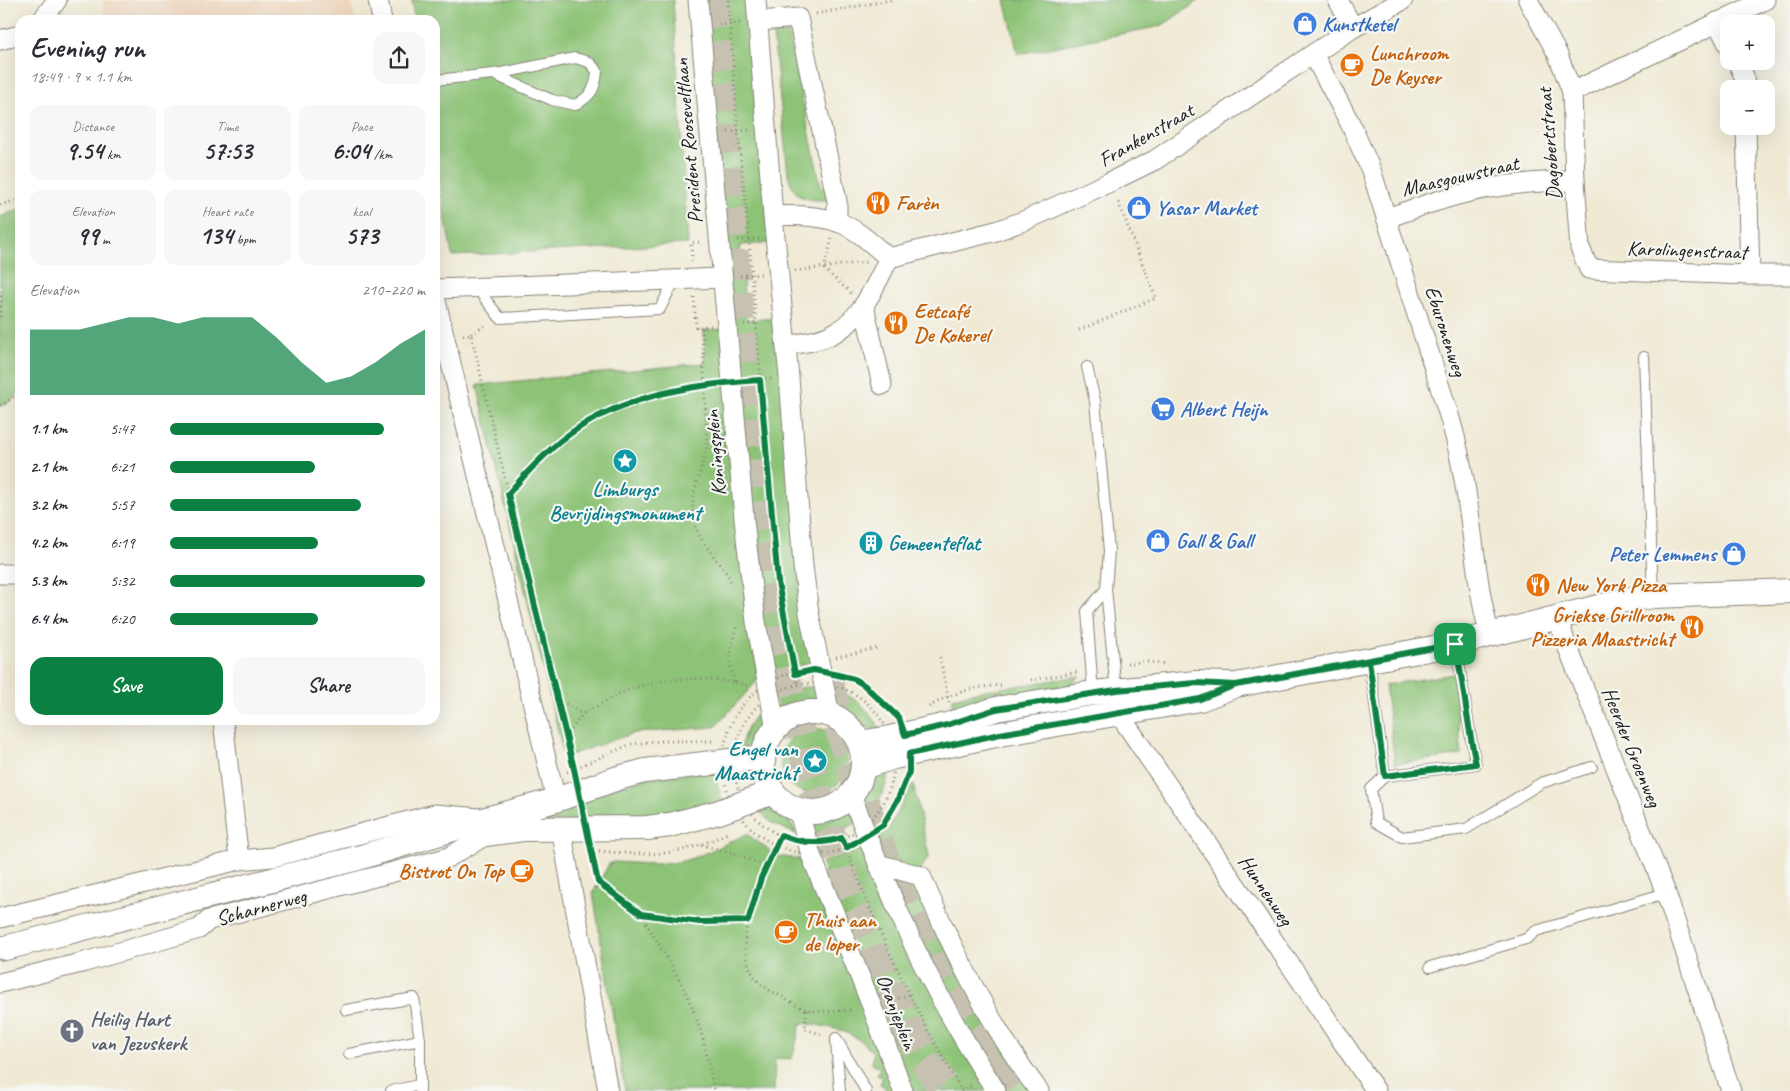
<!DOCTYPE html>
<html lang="en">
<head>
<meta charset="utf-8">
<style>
	:root { --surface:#fff; --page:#f7f7f7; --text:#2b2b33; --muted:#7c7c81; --accent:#0b8043 }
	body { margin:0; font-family:Caveat,sans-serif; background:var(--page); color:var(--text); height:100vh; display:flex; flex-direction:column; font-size:19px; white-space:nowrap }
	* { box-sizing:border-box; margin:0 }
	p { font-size:16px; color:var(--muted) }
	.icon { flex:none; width:28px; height:28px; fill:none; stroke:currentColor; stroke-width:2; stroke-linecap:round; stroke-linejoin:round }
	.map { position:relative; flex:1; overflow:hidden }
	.drawer { position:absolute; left:15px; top:15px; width:425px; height:710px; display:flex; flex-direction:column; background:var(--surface); border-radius:15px; box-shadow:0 5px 20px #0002 }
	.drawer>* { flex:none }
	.buttons { position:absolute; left:1720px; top:15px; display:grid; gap:10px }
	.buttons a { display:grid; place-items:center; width:55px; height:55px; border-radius:10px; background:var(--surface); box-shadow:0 5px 20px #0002; font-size:25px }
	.pin { position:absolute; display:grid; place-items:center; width:42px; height:42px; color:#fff; margin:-21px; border-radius:10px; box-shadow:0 2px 8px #0006 }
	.round { display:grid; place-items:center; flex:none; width:52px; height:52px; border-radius:15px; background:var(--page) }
	.summary { display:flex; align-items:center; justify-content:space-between; height:85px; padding:0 15px }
	h1 { font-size:28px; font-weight:700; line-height:38px }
	.figures { display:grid; grid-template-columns:repeat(3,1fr); gap:8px; height:85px; padding:5px 15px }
	.figures div { display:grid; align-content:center; border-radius:12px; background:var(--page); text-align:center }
	.figures b { font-size:25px; font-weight:700 }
	.figures small { font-size:14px; font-weight:400 }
	.figures p { font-size:14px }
	.chart { height:140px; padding:10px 15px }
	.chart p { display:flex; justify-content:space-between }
	.chart svg { width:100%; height:90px; margin-top:5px; fill:var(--accent); opacity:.7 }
	.button { display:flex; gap:10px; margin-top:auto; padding:10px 15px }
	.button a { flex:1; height:58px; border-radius:15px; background:var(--accent); color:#fff; font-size:20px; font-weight:700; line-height:58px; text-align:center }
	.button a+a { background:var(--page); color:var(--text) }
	ul { padding:0 15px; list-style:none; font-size:16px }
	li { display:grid; grid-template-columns:80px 60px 1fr; align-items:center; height:38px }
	li i { height:12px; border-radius:6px; background:var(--accent) }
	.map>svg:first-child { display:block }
	.built { fill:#efd6bc }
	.green { fill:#8cc376; stroke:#547049 }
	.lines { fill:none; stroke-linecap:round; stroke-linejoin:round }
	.trunk-tunnel { stroke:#c6c1b0; stroke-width:28; stroke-dasharray:28 14; stroke-linecap:butt }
	.motorway-tunnel { stroke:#c6c1b0; stroke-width:28; stroke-dasharray:28 14; stroke-linecap:butt }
	.service-casing { stroke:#868378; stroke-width:12 }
	.minor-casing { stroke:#868378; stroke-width:21 }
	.tertiary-casing { stroke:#868378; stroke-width:26 }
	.path { stroke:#868378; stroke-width:3; stroke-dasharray:1 4; stroke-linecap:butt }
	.service { stroke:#fff; stroke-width:10 }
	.minor { stroke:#fff; stroke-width:19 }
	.tertiary { stroke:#fff; stroke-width:24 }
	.route-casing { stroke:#fff; stroke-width:10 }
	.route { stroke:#0b8043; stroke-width:6 }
	.labels { text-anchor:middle; stroke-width:4.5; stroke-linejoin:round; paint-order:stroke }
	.shop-label { font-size:21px; font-weight:bold; fill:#366cbe; stroke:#f6f6f2; text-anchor:start }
	.food-label { font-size:21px; font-weight:bold; fill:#c56008; stroke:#f6f6f2; text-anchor:start }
	.street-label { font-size:21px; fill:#1c1c1c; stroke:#f6f6f2 }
	.culture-label { font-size:21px; font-weight:bold; fill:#0d838f; stroke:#f6f6f2 }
	.worship-label { font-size:21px; font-weight:bold; fill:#5b616d; stroke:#f6f6f2; text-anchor:start }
</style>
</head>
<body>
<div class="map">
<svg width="1790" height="1091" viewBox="0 0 1790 1091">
	<rect width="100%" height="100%" fill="#f6f6f2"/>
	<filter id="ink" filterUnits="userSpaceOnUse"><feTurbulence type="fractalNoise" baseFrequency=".02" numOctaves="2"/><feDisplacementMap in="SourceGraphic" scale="10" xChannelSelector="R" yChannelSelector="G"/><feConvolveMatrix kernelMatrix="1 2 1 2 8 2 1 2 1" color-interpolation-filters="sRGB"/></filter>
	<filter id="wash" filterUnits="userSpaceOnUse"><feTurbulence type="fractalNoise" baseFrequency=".0096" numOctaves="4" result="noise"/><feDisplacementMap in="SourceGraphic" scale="20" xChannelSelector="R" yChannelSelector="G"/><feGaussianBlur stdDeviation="1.12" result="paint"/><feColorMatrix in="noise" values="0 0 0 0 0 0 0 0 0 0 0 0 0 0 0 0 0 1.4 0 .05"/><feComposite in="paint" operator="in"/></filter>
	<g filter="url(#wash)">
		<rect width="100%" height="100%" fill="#f0ead5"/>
		<!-- built -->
		<path class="built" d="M102,0H351L355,20H106Z"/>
		<!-- green -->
		<g class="green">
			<path d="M412,0H673L688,244L452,256L435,156V20H414Z"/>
			<path d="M705,0H750L770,243L740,245L746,320L779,318L813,662L770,674L757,598Z"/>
			<path d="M1005,0H1200L1161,26L1018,54Z"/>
			<path d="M788,32L821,187L827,186L830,200C805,200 795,201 788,174L773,34Z"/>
			<path d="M20,209V392L7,404L0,406V217Z"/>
			<path d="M722,329L758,680L715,727L634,733L564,757L477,385L705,363L704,330Z"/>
			<path d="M1453,674L1462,755L1395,764L1385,685Z"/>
			<path d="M1080,676L1070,685L942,714L951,707L953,698C966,695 984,689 996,689Z"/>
			<path d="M804,687H818L821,701L799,703L779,713L776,697L788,691Z"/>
			<path d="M834,690C856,696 870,711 881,730C861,730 840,708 834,690Z"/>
			<path d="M764,707C766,726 759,743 740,750C743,734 751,718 764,707Z"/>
			<circle cx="814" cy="761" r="33"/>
			<path d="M889,766C888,785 881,800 868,814C861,791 869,778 889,766Z"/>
			<path d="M716,770L718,787L723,803L669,818L494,824L643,779Z"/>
			<path d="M913,783L929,856L919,872L1032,1091H913L821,862L856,851L888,830Z"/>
			<path d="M753,805C775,806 788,812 796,834L770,822Z"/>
			<path d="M851,808L856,823L839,832L813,836L809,822C825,821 837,818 851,808Z"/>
			<path d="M747,834L777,856L806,860L900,1091H885L886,1088L880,1084L883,1078L877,1074L880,1068L872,1063L873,1053C852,1029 831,1027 801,1023L792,1059L775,1058L774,1091H625L593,893L609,864L614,862C636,863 661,866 683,861C705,855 726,843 747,834Z"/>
		</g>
	</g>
	<g filter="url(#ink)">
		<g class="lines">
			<!-- trunk-tunnel -->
			<g class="trunk-tunnel">
				<path d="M710,0L726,199L749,450L766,599L781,673L815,797L846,893L884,986L923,1060L944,1091"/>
				<path d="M829,681L854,770L890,872L943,984L968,1025L1014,1091"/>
			</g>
			<!-- motorway-tunnel -->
			<g class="motorway-tunnel">
				<path d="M714,0L740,317L772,609L792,700L818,791L851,897L895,999L931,1065L949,1091"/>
				<path d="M827,686L849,763L870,822"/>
				<path d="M979,1049L1008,1091"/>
			</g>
			<defs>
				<g id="service">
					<path d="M435,80L493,74L501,73L575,58L589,62L597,71C596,89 590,97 575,105L552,100L493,74"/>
					<path d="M476,287L500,318L660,309L675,279"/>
					<path d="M1644,357L1653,596"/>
					<path d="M1087,367L1095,401L1109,551L1106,589L1116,691"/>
					<path d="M1369,661L1385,776L1476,764C1467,724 1464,684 1455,644"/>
					<path d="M1093,693L1087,611L1106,589"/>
					<path d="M1385,776L1371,789L1376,822L1402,837L1466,829L1541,783L1592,767"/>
					<path d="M1430,967L1526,939L1536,931L1666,893"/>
					<path d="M346,1010L414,998L420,1040V1091"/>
					<path d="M836,1038L866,1091"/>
					<path d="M836,1042L840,1091"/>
					<path d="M349,1054L420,1040"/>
					<path d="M391,1091L419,1085"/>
				</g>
				<g id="minor">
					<path d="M378,0L382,20"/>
					<path d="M698,0L745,529L756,622L776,729"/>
					<path d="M756,0L773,216L789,377L803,566L809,613L830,715"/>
					<path d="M1338,0L1353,28"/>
					<path d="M1528,0L1558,55L1572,92L1575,181L1580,248L1589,269L1750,275H1790"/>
					<path d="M42,20L57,0"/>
					<path d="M758,21L798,18L837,201V222"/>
					<path d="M1717,22L1729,46"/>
					<path d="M0,40L20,35"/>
					<path d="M1313,54L1350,123L1371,170L1446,406C1453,427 1458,447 1462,469C1473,524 1475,581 1490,636"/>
					<path d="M1737,61L1744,76L1745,89"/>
					<path d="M1572,92L1765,0"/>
					<path d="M1746,126L1750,275"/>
					<path d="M773,216C794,215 814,215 835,221C855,227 873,245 889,258"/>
					<path d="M1387,218C1421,206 1455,194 1490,188C1518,183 1546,181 1575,181"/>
					<path d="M435,289L722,278"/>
					<path d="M435,297L556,800"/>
					<path d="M864,306L882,385"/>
					<path d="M786,346C800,343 814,342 828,336C861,322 874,288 889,258L996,231L1026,220L1110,182L1155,160L1313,54L1353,28L1403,0"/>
					<path d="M0,574H20"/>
					<path d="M1558,617L1564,638L1666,893L1731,1091"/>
					<path d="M1119,714L1376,1091"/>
					<path d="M223,720L239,860"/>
					<path d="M851,794C869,842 888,889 909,935C933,989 964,1041 996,1091"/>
					<path d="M798,809L811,855L871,1004L903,1091"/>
					<path d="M561,828L608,1091"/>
					<path d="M878,864L921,876C952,949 991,1027 1039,1091"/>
					<path d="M0,918L239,860L273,857L435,814L479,818"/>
					<path d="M0,983L85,962L199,929L209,920L447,858L490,833"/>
				</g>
				<g id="tertiary">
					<circle cx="813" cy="762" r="50"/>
					<path d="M860,743L890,738L947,725L996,709L1093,693L1196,683L1227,684"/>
					<path d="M863,767L894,757L1000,734L1200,699L1236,685L1455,644L1625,600L1653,596L1790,591"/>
					<path d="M478,835L523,829L647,828L670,825L719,812L773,792"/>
					<path d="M5,948L358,858L486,819L556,800L618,778L645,771L763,757"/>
				</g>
			</defs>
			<!-- service casing -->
			<use href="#service" class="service-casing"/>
			<!-- minor casing -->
			<use href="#minor" class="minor-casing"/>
			<!-- tertiary casing -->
			<use href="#tertiary" class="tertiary-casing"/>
			<!-- path -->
			<g class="path">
				<path d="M728,0L738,131L749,240L778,582L798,685"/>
				<path d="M816,14L891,0"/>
				<path d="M719,25L740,23"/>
				<path d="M728,132L749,130"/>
				<path d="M0,205L20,199"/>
				<path d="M738,240L759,239"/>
				<path d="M692,261L691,243L702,242"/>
				<path d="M824,269L851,293"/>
				<path d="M824,269L832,238"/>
				<path d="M795,271L866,262"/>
				<path d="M740,276L762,274"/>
				<path d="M0,291L1,303L0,317"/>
				<path d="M694,297L696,328L702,327"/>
				<path d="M744,324L756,323"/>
				<path d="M711,326L702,327L707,444C702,477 682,503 700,537C709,553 725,567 732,584"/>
				<path d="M1079,330L1156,298L1117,199"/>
				<path d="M471,334L488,324"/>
				<path d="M463,335L471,334L574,772"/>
				<path d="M750,380L771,379"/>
				<path d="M0,405L7,402L20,391"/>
				<path d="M507,494L557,444L572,432L602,415L644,398L714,385"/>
				<path d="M836,657L877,648"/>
				<path d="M940,657L949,703"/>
				<path d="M1127,663L1149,662L1163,664"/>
				<circle cx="815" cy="762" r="92"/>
				<path d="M1031,680L1079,672"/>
				<path d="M735,682C726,659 731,648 737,625"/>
				<circle cx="814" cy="763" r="80"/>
				<path d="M557,699L579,712L584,713"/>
				<path d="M929,707C950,693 977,686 1003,685"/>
				<path d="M566,738C572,730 577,720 584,713C588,710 593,708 598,706C642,676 699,673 749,686"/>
				<path d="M567,772L631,744L661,741H712"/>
				<path d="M781,835C762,871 728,941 756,979C763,987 772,992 781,996C789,1001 799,1008 808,1010C823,1013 839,1011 854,1010"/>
				<path d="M842,838C875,926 914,1010 962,1091"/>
				<path d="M701,845L734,853L766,866"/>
				<path d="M590,849L598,882L592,892"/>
				<path d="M599,851C653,856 678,857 728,833"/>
				<path d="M598,882L641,914L700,922L747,921"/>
				<path d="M641,914C659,947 681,977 694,1012C704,1038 709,1064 714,1091"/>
				<path d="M889,1001L909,995"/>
				<path d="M807,1010L805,1029L823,1035"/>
				<path d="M961,1091L972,1085"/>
			</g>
			<!-- service -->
			<use href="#service" class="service"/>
			<!-- minor -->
			<use href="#minor" class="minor"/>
			<!-- tertiary -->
			<use href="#tertiary" class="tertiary"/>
		</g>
	</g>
	<g class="lines" filter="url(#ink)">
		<defs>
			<path id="route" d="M1455,644L1236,685L1196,683L1116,690L996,709L947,725L905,735L899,718L864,685L854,679L838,675L814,670L795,674L778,582L760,380C696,384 624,395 571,433C547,450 527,472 508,494L574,769L598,882L641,914L700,922L748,921L761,878L781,835C801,844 821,844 842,838L846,848L883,825L898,799L909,772V754L1000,734L1200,699L1236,685L1369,661L1385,776L1476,764C1467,724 1464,684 1455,644"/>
		</defs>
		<!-- route casing -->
		<use href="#route" class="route-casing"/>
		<!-- route -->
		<use href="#route" class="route"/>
	</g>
	<!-- icons -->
	<defs>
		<symbol id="shop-disc" viewBox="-11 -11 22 22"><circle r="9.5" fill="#3f7fe0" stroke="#f6f6f2"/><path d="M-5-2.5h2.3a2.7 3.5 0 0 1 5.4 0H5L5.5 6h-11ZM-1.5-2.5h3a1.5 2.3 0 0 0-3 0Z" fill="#fff"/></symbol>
		<symbol id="cafe-disc" viewBox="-11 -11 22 22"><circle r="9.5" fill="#e8710a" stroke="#f6f6f2"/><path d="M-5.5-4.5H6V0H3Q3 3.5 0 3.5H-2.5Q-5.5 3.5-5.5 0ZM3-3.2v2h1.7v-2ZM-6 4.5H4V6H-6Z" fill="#fff"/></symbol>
		<symbol id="restaurant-disc" viewBox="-11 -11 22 22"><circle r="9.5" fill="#e8710a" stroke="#f6f6f2"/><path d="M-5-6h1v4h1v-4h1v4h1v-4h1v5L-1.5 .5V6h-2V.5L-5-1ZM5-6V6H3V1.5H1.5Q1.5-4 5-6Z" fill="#fff"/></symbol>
		<symbol id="supermarket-disc" viewBox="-11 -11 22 22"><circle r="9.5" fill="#3f7fe0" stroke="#f6f6f2"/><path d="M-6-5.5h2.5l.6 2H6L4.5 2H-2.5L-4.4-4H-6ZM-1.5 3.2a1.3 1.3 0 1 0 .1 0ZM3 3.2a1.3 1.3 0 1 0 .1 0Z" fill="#fff"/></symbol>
		<symbol id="sight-disc" viewBox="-11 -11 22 22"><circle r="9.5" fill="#0f9aa8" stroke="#f6f6f2"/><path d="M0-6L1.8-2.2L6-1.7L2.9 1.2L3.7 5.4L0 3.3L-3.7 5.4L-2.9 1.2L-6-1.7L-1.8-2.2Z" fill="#fff"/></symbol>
		<symbol id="building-disc" viewBox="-11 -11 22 22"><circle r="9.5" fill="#0f9aa8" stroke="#f6f6f2"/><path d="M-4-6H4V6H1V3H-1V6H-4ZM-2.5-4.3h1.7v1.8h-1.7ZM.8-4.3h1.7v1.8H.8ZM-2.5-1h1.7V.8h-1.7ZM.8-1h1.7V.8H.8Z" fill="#fff"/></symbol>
		<symbol id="church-disc" viewBox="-11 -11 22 22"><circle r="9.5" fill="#6b7280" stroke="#f6f6f2"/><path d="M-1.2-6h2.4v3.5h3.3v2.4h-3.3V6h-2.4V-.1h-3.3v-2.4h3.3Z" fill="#fff"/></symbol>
	</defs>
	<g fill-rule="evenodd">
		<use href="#shop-disc" x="1291" y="10" width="28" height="28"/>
		<use href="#cafe-disc" x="1338" y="51" width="28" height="28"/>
		<use href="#restaurant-disc" x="864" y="189" width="28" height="28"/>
		<use href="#shop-disc" x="1125" y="194" width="28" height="28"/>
		<use href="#restaurant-disc" x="882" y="309" width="28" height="28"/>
		<use href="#supermarket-disc" x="1149" y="395" width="28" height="28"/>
		<use href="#sight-disc" x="611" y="447" width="28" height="28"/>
		<use href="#shop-disc" x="1144" y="527" width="28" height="28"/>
		<use href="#building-disc" x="857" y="529" width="28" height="28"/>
		<use href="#shop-disc" x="1720" y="540" width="28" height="28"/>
		<use href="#restaurant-disc" x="1524" y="571" width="28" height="28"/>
		<use href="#restaurant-disc" x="1678" y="613" width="28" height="28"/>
		<use href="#sight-disc" x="801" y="747" width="28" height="28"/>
		<use href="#cafe-disc" x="508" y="857" width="28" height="28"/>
		<use href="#cafe-disc" x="772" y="918" width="28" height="28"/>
		<use href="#church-disc" x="58" y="1017" width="28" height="28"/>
	</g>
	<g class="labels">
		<!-- shop labels -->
		<g class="shop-label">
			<text x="1322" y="31">Kunstketel</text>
			<text x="1156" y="215">Yasar Market</text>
			<text x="1180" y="416">Albert Heijn</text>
			<text x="1176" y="548">Gall &amp; Gall</text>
			<text x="1716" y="561" text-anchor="end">Peter Lemmens</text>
		</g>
		<!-- food labels -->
		<g class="food-label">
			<text x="1370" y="60">Lunchroom<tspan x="1370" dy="24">De Keyser</tspan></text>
			<text x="896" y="210">Farèn</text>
			<text x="914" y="318">Eetcafé<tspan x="914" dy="24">De Kokerel</tspan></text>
			<text x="1556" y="592">New York Pizza</text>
			<text x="1674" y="622" text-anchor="end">Griekse Grillroom<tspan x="1674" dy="24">Pizzeria Maastricht</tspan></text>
			<text x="504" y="878" text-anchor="end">Bistrot On Top</text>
			<text x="804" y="927">Thuis aan<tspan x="804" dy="24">de loper</tspan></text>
		</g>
		<!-- street labels -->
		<g class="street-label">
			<text transform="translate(1146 135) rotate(-30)" y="7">Frankenstraat</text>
			<text transform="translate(688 141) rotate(-95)" y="7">President Rooseveltlaan</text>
			<text transform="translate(1549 144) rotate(-95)" y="7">Dagobertstraat</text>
			<text transform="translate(1460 176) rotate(-13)" y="7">Maasgouwstraat</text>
			<text transform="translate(1687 250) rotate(2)" y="7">Karolingenstraat</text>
			<text transform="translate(1446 331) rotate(72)" y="7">Eburonenweg</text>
			<text transform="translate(715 453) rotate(-95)" y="7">Koningsplein</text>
			<text transform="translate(1632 747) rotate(68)" y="7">Heerder Groenweg</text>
			<text transform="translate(1266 890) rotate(56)" y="7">Hunnenweg</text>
			<text transform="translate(261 907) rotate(-15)" y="7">Scharnerweg</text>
			<text transform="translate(897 1012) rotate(69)" y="7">Oranjeplein</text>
		</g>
		<!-- culture labels -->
		<g class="culture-label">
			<text x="625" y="496">Limburgs<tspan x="625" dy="24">Bevrijdingsmonument</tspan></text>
			<text x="888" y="550" text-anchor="start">Gemeenteflat</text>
			<text x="798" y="756" text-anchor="end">Engel van<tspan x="798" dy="24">Maastricht</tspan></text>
		</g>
		<!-- worship labels -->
		<g class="worship-label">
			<text x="90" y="1026">Heilig Hart<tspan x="90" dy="24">van Jezuskerk</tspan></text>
		</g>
	</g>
</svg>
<div class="buttons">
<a>+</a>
<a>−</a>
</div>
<div class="pin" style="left:1455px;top:644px;background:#1e9e55"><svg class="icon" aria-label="arrive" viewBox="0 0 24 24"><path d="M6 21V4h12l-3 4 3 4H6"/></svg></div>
<section class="drawer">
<div class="summary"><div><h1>Evening run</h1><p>18:49 · 9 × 1.1 km</p></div><a class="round"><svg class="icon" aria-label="share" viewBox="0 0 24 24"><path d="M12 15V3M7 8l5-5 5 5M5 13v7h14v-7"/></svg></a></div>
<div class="figures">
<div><p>Distance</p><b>9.54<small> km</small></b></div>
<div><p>Time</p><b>57:53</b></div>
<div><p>Pace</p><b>6:04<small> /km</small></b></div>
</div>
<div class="figures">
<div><p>Elevation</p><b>99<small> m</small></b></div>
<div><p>Heart rate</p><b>134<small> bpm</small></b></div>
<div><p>kcal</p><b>573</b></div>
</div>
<div class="chart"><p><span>Elevation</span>210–220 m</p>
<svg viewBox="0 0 160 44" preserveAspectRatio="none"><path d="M0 44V12L10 12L20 12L30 9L40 6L50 6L60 9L70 6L80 6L90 6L100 16L110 28L120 38L130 35L140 28L150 19L160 12V44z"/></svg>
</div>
<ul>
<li><b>1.1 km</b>5:47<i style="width:84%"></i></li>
<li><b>2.1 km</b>6:21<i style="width:57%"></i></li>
<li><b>3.2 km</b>5:57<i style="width:75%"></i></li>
<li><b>4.2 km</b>6:19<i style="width:58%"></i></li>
<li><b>5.3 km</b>5:32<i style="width:100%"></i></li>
<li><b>6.4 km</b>6:20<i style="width:58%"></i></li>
</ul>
<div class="button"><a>Save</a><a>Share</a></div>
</section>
</div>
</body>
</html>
